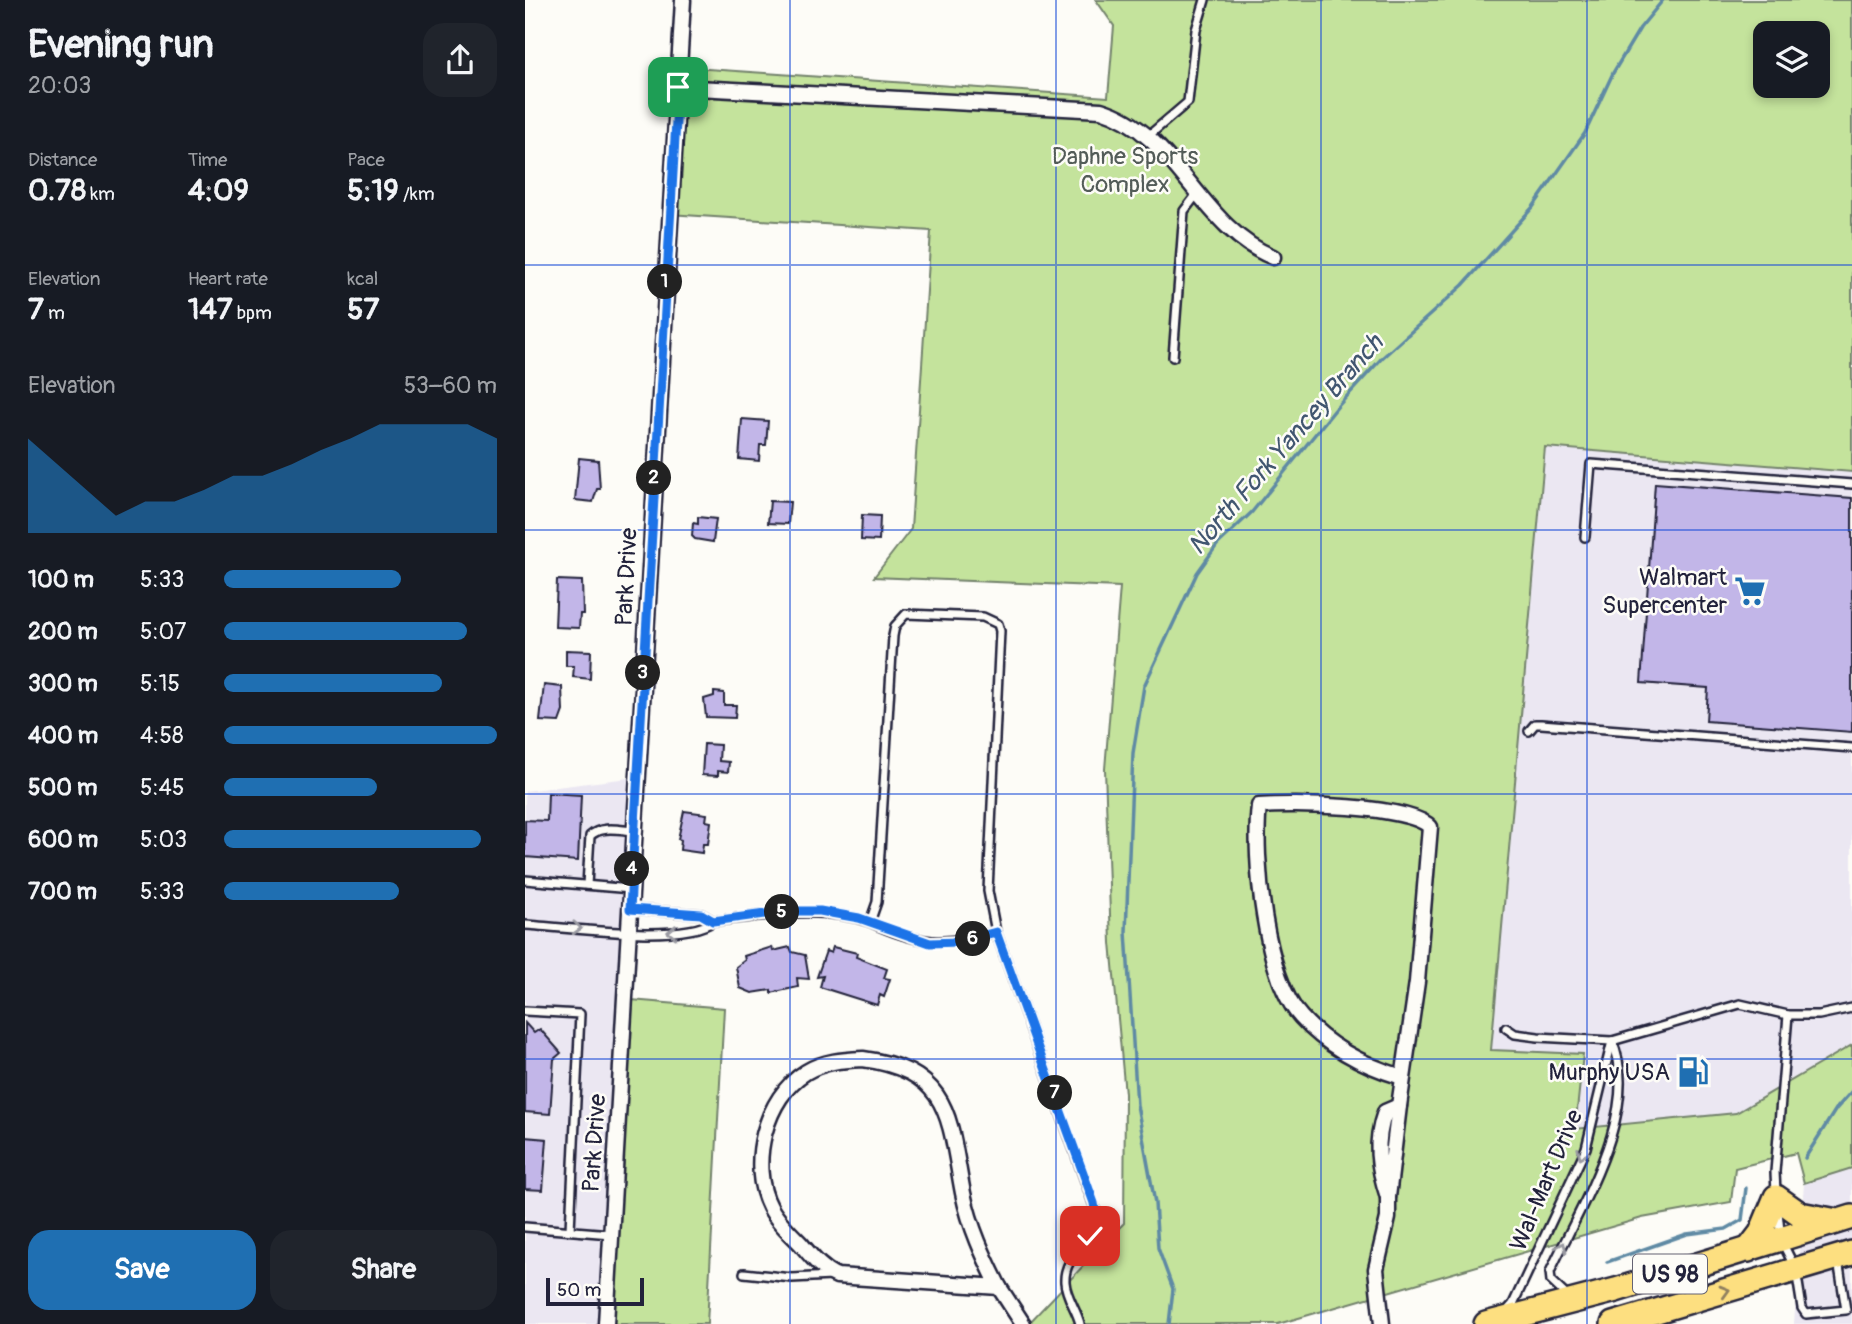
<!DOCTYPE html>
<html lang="en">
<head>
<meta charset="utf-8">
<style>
	:root { --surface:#171b24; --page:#20242c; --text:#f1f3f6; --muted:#9ea1a6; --accent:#1f6fb2 }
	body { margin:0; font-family:Pangolin,sans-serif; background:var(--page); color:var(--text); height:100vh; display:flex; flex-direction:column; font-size:26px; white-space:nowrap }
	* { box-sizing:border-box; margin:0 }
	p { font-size:23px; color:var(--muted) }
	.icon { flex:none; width:38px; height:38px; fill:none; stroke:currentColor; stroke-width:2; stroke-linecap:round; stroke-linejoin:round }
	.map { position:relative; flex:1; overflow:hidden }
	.details { display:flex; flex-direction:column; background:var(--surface); width:525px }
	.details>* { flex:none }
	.tools { position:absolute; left:1228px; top:21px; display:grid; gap:14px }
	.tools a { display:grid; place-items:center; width:77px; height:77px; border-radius:14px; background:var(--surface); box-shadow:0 4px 10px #0003; font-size:35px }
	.scale { position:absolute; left:21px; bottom:18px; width:98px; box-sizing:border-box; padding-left:7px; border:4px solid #22223b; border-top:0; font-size:19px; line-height:24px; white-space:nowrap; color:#22223b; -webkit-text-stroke:5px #fdfcf7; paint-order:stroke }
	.pin { position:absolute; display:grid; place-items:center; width:60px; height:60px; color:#fff; margin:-30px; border-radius:14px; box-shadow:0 4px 10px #0006 }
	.km { position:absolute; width:35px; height:35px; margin:-18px; border-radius:50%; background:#222; color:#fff; font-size:19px; line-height:35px; text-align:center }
	.round { display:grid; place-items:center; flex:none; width:74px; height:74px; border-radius:21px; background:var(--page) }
	.summary { display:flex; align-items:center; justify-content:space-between; height:119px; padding:0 28px }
	h1 { font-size:38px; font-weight:800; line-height:52px }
	.stats { display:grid; grid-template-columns:repeat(3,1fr); gap:10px; height:119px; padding:7px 28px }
	.stats div { display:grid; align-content:center }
	.stats b { font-size:30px; font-weight:800 }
	.stats small { font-size:19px; font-weight:400 }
	.stats p { font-size:19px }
	.chart { height:196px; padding:14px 28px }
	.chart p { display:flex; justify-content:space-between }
	.chart svg { width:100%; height:126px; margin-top:7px; fill:var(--accent); opacity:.7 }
	.cta { display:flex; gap:14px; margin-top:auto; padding:14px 28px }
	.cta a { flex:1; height:80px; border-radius:21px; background:var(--accent); color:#fff; font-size:28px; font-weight:800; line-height:80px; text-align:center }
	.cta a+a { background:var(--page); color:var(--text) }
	ul { padding:0 28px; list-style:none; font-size:23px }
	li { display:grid; grid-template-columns:112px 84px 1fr; align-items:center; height:52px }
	li i { height:18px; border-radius:9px; background:var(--accent) }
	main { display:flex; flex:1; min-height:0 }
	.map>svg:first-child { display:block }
	.built { fill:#ebe7f2 }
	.green { fill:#c4e39c; stroke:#73826c; stroke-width:2; fill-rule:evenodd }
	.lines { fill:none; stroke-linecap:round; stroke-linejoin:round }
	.stream { stroke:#5f8aa4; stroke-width:3.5 }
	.building { fill:#c2b6e8; stroke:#22223b; stroke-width:2 }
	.service-casing { stroke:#22223b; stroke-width:12 }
	.minor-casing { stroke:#22223b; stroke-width:19 }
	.primary-casing { stroke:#22223b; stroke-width:28 }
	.service { stroke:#fdfcf7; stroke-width:7 }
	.minor { stroke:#fdfcf7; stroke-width:14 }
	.primary { stroke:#fddf80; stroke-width:23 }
	.oneway { stroke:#9a9aa2 }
	.oneway2 { stroke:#90805e }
	.route-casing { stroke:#fff; stroke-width:14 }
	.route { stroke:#1a73e8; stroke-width:9 }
	.grid { fill:none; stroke:#1d4ed8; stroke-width:2; stroke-opacity:0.55 }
	.labels { text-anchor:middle; stroke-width:5; stroke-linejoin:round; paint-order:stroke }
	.shield { fill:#fdfcf7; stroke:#646373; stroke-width:2 }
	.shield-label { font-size:23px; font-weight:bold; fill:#22223b }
	.park-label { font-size:24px; fill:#535c58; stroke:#fdfcf7 }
	.street-label { font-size:24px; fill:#22223b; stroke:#fdfcf7 }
	.poi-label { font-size:24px; fill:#22223b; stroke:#fdfcf7; text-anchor:end }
	.water-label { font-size:26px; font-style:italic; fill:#415670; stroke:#fdfcf7 }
</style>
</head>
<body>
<main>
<section class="details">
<div class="summary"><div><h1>Evening run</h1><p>20:03</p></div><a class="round"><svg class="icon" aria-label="share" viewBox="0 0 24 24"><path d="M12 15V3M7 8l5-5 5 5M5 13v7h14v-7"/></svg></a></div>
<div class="stats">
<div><p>Distance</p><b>0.78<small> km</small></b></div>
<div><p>Time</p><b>4:09</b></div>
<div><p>Pace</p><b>5:19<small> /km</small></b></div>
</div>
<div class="stats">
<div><p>Elevation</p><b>7<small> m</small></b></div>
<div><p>Heart rate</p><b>147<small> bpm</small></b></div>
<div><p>kcal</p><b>57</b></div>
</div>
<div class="chart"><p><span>Elevation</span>53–60 m</p>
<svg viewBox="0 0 160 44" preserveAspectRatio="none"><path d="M0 44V11L10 20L20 29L30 38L40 33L50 33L60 29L70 24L80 24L90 20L100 15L110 11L120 6L130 6L140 6L150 6L160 11V44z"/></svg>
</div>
<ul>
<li><b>100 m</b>5:33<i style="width:65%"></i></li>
<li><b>200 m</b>5:07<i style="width:89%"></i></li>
<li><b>300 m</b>5:15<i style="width:80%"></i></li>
<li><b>400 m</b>4:58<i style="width:100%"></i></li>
<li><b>500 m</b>5:45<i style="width:56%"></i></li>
<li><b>600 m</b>5:03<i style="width:94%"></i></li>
<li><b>700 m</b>5:33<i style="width:64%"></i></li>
</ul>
<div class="cta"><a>Save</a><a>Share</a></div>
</section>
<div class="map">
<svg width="1327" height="1324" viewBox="0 0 1327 1324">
	<rect width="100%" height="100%" fill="#fdfcf7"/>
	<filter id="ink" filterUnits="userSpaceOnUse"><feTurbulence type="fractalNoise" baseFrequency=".0143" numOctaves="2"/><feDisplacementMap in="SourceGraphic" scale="14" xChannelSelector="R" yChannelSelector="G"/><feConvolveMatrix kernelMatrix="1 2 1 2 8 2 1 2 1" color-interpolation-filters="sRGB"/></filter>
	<g filter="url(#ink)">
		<!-- built -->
		<g class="built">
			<path d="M1020,447L1327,472V1045L1211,1113L1050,1129L966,1051Z"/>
			<path d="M119,776L86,1324H0V791Z"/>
			<path d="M1327,1168V1324H1269L1279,1183Z"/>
		</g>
		<!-- green -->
		<g class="green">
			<path d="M571,0H1327V472L1020,447L966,1050L1058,1054L1050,1129L1211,1113L1327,1045V1168L1279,1183L1271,1153L1210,1168L1206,1202L1117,1218L753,1324H503L599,1223L600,1094L586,943L580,769L595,587L349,577L386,529L406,231L144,214L154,67L583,97L589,26ZM1241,33H1293V86H1241Z"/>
			<path d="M106,1000L199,1008L182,1324H86Z"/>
		</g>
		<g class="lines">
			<!-- stream -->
			<g class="stream">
				<path d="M1280,1158L1311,1109L1327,1091"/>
				<path d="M1082,1262L1162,1234L1201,1229L1217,1220L1221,1188"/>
				<path d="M644,1324L648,1289L633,1248L630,1203L612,1105L601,932L608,753L619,686L672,573L692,545L727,512L813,406L857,358L938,285L1008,207L1060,133L1088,73L1115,28L1138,0"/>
			</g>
		</g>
		<!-- building -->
		<g class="building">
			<path d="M217,419L243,421L241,445H235L234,461L214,459Z"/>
			<path d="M54,458L73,460L75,489H72L68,502L50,500Z"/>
			<path d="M1130,483L1327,498V732L1181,721L1183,688L1116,683Z"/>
			<path d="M245,501L265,502L263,524L243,523Z"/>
			<path d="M337,515L355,516L354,541L336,540Z"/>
			<path d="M173,517L191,519L188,542L170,539L167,536L168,523L173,524Z"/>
			<path d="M32,580L57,581L58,614H55L54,628L30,627Z"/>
			<path d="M41,650L66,651L65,679L48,677L49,666H41Z"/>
			<path d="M19,685L37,687L38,711L34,722L15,721Z"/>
			<path d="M189,692L199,693V705H211L210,718L181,717L179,699L189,696Z"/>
			<path d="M179,744L195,745L194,761L204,762L203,772L193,771V776L177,775Z"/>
			<path d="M23,793L56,795L53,861L0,857V820L22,821Z"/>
			<path d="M159,811L182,814L181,821L186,822L183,844H178L177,853L155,850L156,840L153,839Z"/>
			<path d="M247,947L248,951L265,947L267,952L280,955L284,979L272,978L273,987L246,993V990L227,993L215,988L211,967L220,960L219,956Z"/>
			<path d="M308,947L332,953L331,957L362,969L359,978L365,979L359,997L355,995L352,1005L295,987L298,976L292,977L301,951L306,953Z"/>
			<path d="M0,1023L9,1033L15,1029L36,1053L29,1059L25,1114L0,1112Z"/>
			<path d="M0,1137L22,1139L18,1190L0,1189Z"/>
		</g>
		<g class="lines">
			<defs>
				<g id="service">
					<path d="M622,137L663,102L671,30L680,0"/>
					<path d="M648,357L659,211L672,194"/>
					<path d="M1060,537L1066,464L1327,484"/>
					<path d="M1004,731L1010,724H1016L1327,748"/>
					<path d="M0,880L106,889"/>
					<path d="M62,885L65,836C76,825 95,830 109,831"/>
					<path d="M105,909L176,914L188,921"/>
					<path d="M0,925C39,927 161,944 188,921C243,916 291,905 345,922"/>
					<path d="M471,932C420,946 394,945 345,922L352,902L368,636L370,626L381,614L458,617L473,624L475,631L463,891L471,932L572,1214C573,1240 538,1253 540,1282C541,1297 552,1310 555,1324"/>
					<path d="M0,1011L55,1014L45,1230"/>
					<path d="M981,1028L990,1034L1013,1037L1087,1041L1215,1004L1263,1015"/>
					<path d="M1251,1193L1250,1172L1263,1015H1294L1327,1008"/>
					<path d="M1253,1212L1256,1240L1271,1270L1277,1308L1281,1314L1321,1310L1313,1260"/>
					<path d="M0,1227L86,1234"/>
					<path d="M219,1273L267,1278L307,1276"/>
					<path d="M1043,1297L1026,1281L1025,1272C1053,1210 1118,1110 1087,1041"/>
					<path d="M981,1312L988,1304L1061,1148L1087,1041"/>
				</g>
				<g id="minor">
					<path d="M153,87L576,110C651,132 675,228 748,257"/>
					<path d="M338,1059C427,1071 424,1120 438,1193C445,1227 459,1257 474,1287L312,1276C296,1269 287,1257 276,1244C265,1233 252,1221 245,1207C223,1165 240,1097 281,1072C299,1061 318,1060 338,1059Z"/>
					<path d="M874,1106L892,982L905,827C886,805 765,803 734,806C728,857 740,978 776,1017C803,1047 840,1066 877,1077"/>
					<path d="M874,1106L863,1197C853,1167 849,1142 860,1112Z"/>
					<path d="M474,1287L498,1324"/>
					<path d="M81,1324L158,0"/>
					<path d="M857,1324L851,1269L863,1218V1197"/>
				</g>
				<g id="primary">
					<path d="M1223,1250L1236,1233L1251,1197L1275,1214L1312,1221"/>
					<path d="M961,1324L1091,1290L1327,1217"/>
					<path d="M1088,1324L1327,1253"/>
				</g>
			</defs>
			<!-- service casing -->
			<use href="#service" class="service-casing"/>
			<!-- minor casing -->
			<use href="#minor" class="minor-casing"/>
			<!-- primary casing -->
			<use href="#primary" class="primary-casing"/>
			<!-- service -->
			<use href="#service" class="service"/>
			<!-- minor -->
			<use href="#minor" class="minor"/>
			<!-- primary -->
			<use href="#primary" class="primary"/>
		</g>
		<!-- one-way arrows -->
		<defs><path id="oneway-chevron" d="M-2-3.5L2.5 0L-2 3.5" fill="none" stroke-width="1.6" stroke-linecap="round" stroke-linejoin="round" transform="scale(1.75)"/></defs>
		<g class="oneway">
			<use href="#oneway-chevron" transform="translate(52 928) rotate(3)"/>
			<use href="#oneway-chevron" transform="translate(147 932) rotate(179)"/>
			<use href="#oneway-chevron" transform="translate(1057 1154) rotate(113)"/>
			<use href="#oneway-chevron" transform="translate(1037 1247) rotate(-66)"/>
		</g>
		<use class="oneway2" href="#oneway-chevron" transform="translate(1200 1291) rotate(-16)"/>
	</g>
	<g class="lines" filter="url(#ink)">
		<defs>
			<path id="route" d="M153,87L105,909L176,914L188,921L262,911H295L334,918L405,943L433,942L471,932L569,1203L572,1223L565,1236"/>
		</defs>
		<!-- route casing -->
		<use href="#route" class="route-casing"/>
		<!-- route -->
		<use href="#route" class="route"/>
	</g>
	<!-- grid -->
	<path class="grid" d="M265,0V1324M531,0V1324M796,0V1324M1062,0V1324M0,265H1327M0,530H1327M0,794H1327M0,1059H1327"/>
	<!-- icons -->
	<defs>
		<symbol id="supermarket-bare" viewBox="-9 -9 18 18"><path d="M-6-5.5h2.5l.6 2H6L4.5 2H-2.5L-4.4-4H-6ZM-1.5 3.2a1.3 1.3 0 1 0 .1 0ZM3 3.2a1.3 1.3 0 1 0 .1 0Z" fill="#1f6fb2" stroke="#fdfcf7" stroke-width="2.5" paint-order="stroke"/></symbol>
		<symbol id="fuel-bare" viewBox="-9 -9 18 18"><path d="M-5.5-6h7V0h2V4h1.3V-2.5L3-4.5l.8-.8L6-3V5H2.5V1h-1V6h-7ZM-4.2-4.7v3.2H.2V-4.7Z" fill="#1f6fb2" stroke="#fdfcf7" stroke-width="2.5" paint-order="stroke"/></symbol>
	</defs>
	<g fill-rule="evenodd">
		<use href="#supermarket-bare" x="1203" y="569" width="44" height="44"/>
		<use href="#fuel-bare" x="1146" y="1050" width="44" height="44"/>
	</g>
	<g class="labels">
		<!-- shield labels -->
		<rect class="shield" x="1108" y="1254.5" width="74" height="39" rx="5"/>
		<g class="shield-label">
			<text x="1145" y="1282">US 98</text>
		</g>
		<!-- park labels -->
		<g class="park-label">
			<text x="600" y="164">Daphne Sports<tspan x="600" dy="28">Complex</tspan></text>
		</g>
		<!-- street labels -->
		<g class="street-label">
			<text transform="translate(101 577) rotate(-87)" y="8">Park Drive</text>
			<text transform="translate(69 1143) rotate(-86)" y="8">Park Drive</text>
			<text transform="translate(1021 1180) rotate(-67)" y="8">Wal-Mart Drive</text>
		</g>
		<!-- poi labels -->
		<g class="poi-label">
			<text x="1202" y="585">Walmart<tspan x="1202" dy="28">Supercenter</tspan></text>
			<text x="1145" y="1080">Murphy USA</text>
		</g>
		<!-- water labels -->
		<g class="water-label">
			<text transform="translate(760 444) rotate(-49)" y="9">North Fork Yancey Branch</text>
		</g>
	</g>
</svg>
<div class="tools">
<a><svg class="icon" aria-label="layers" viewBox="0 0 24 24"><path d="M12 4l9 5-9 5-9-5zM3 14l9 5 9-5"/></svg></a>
</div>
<div class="scale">50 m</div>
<div class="pin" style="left:153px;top:87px;background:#1e9e55"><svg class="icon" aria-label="arrive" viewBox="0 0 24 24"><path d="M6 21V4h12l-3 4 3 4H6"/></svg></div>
<div class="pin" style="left:565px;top:1236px;background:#d93025"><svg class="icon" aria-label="check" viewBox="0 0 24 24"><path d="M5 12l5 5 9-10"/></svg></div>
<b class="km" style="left:140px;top:282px">1</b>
<b class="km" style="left:129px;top:478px">2</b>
<b class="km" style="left:118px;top:673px">3</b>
<b class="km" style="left:107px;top:869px">4</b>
<b class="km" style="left:257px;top:912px">5</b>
<b class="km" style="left:448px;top:939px">6</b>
<b class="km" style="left:530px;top:1093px">7</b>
</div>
</main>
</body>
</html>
